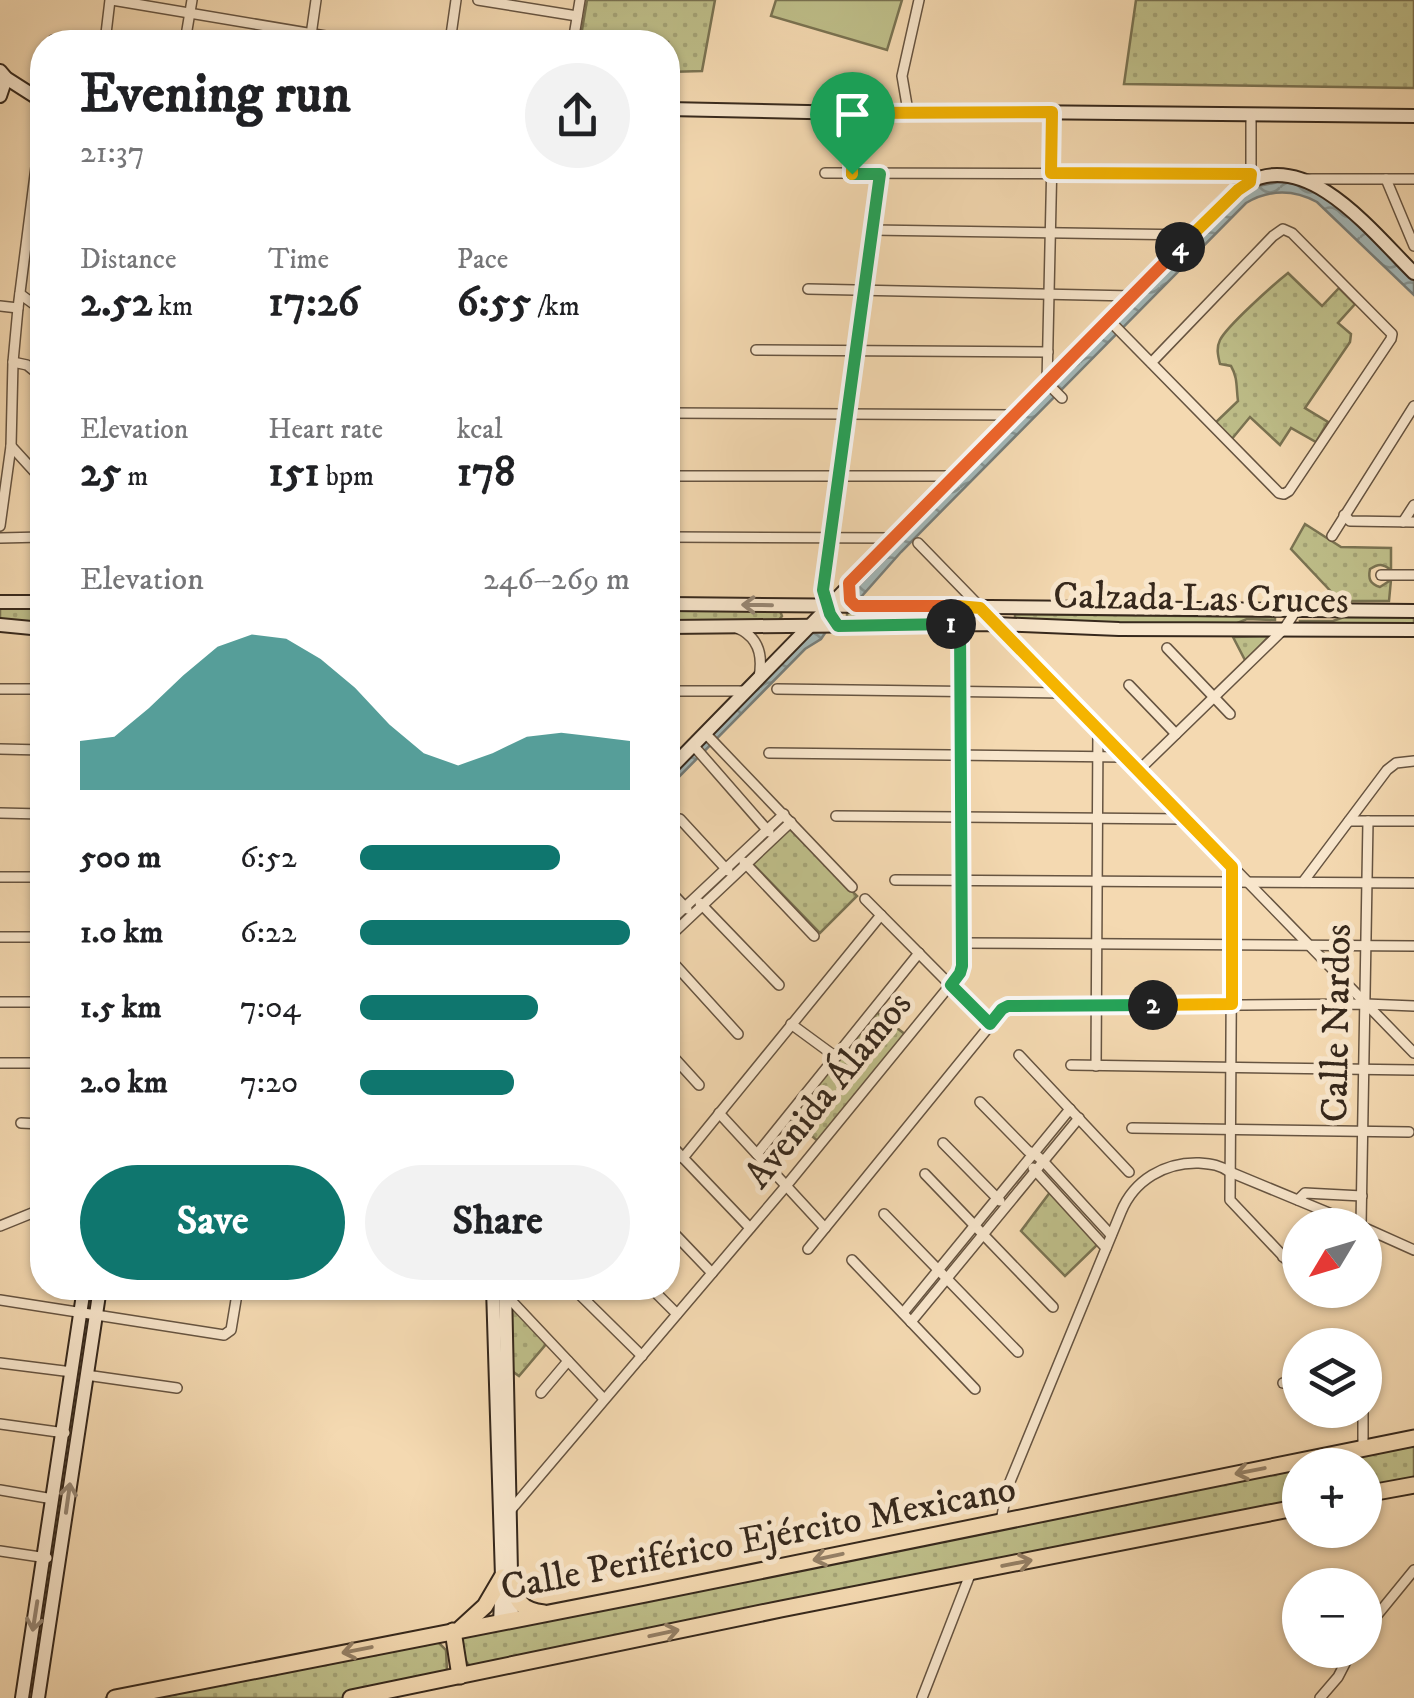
<!DOCTYPE html>
<html lang="en">
<head>
<meta charset="utf-8">
<style>
	:root { --surface:#fff; --page:#f2f2f2; --text:#202124; --muted:#757577; --accent:#0f766e }
	body { margin:0; font-family:"IM FELL DW Pica",serif; background:var(--page); color:var(--text); height:100vh; display:flex; flex-direction:column; font-size:38px; white-space:nowrap }
	* { box-sizing:border-box; margin:0 }
	p { font-size:32px; color:var(--muted) }
	.icon { flex:none; width:55px; height:55px; fill:none; stroke:currentColor; stroke-width:2; stroke-linecap:round; stroke-linejoin:round }
	.map { position:relative; flex:1; overflow:hidden }
	.side { position:absolute; left:30px; top:30px; width:650px; height:1270px; display:flex; flex-direction:column; background:var(--surface); border-radius:40px; box-shadow:0 2px 8px #0004 }
	.side>* { flex:none }
	.needle { width:65px; rotate:232deg }
	.tools { position:absolute; left:1282px; top:1208px; display:grid; gap:20px }
	.tools a { display:grid; place-items:center; width:100px; height:100px; border-radius:50%; background:var(--surface); box-shadow:0 2px 8px #0004; font-size:50px }
	.pin { position:absolute; display:grid; place-items:center; width:85px; height:85px; color:#fff; margin:-102px -42px; border-radius:50% 50% 50% 0; rotate:-45deg; box-shadow:0 0 10px #0007 }
	.pin .icon { rotate:45deg }
	.km { position:absolute; width:50px; height:50px; margin:-25px; border-radius:50%; background:#222; color:#fff; font-size:28px; line-height:50px; text-align:center }
	.round { display:grid; place-items:center; flex:none; width:105px; height:105px; border-radius:52px; background:var(--page) }
	.overview { display:flex; align-items:center; justify-content:space-between; height:170px; padding:0 50px }
	h1 { font-size:55px; font-weight:700; line-height:75px }
	.stats { display:grid; grid-template-columns:repeat(3,1fr); gap:15px; height:170px; padding:10px 50px }
	.stats div { display:grid; align-content:center }
	.stats b { font-size:42px; font-weight:700 }
	.stats small { font-size:28px; font-weight:400 }
	.stats p { font-size:28px }
	.chart { height:280px; padding:20px 50px }
	.chart p { display:flex; justify-content:space-between }
	.chart svg { width:100%; height:180px; margin-top:10px; fill:var(--accent); opacity:.7 }
	.action { display:flex; gap:20px; margin-top:auto; padding:20px 50px }
	.action a { flex:1; height:115px; border-radius:60px; background:var(--accent); color:#fff; font-size:40px; font-weight:700; line-height:115px; text-align:center }
	.action a+a { background:var(--page); color:var(--text) }
	ul { padding:0 50px; list-style:none; font-size:32px }
	li { display:grid; grid-template-columns:160px 120px 1fr; align-items:center; height:75px }
	li i { height:25px; border-radius:12px; background:var(--accent) }
	.map>svg:first-child { display:block }
	.green { fill:#bebe89; stroke:#7a7352; stroke-width:2.5 }
	.park { fill:url(#park-dots); stroke:#7a7352; stroke-width:2.5 }
	.water { fill:url(#water-waves); stroke:#777e7a; stroke-width:2.5 }
	.lines { fill:none; stroke-linecap:round; stroke-linejoin:round }
	.street-casing { stroke:#665441; stroke-width:12 }
	.secondary-casing { stroke:#36281c; stroke-width:16 }
	.highway-casing { stroke:#36281c; stroke-width:19 }
	.street { stroke:#f8e6cc; stroke-width:9 }
	.secondary { stroke:#f8e6cc; stroke-width:12 }
	.highway { stroke:#f4d9b1; stroke-width:15 }
	.oneway { stroke:#978774 }
	.oneway2 { stroke:#958066 }
	.split-1-casing { stroke:#fff; stroke-width:20 }
	.split-2-casing { stroke:#fff; stroke-width:20 }
	.split-3-casing { stroke:#fff; stroke-width:20 }
	.split-4-casing { stroke:#fff; stroke-width:20 }
	.split-5-casing { stroke:#fff; stroke-width:20 }
	.split-1 { stroke:#22a559; stroke-width:12 }
	.split-2 { stroke:#22a559; stroke-width:12 }
	.split-3 { stroke:#f5b400; stroke-width:12 }
	.split-4 { stroke:#f0652b; stroke-width:12 }
	.split-5 { stroke:#f5b400; stroke-width:12 }
	.labels { text-anchor:middle; stroke-width:10; stroke-linejoin:round; paint-order:stroke }
	.street-label { font-size:38px; fill:#36281c; stroke:#f8e6cc }
</style>
</head>
<body>
<div class="map">
<svg width="1414" height="1698" viewBox="0 0 1414 1698">
	<defs>
		<pattern id="park-dots" width="8" height="8" patternUnits="userSpaceOnUse" patternTransform="scale(2.5)"><rect width="8" height="8" fill="#bebe89"/><path d="M2 2h.1M6 6h.1" fill="none" stroke="#a4a376" stroke-width="1.8" stroke-linecap="round"/></pattern>
		<pattern id="water-waves" width="16" height="10" patternUnits="userSpaceOnUse" patternTransform="scale(2.5)"><rect width="16" height="10" fill="#a2b7b8"/><path d="M0 5q4-4 8 0t8 0" fill="none" stroke="#859595"/></pattern>
	</defs>
	<rect width="100%" height="100%" fill="#f4d9b1"/>
	<filter id="stains"><feTurbulence type="fractalNoise" baseFrequency=".002" numOctaves="4"/><feColorMatrix values="0 0 0 0 .2 0 0 0 0 .09 0 0 0 0 .02 0 0 0 .5 -.17"/></filter>
	<radialGradient id="worn" r=".72"><stop offset=".6" stop-color="#630" stop-opacity="0"/><stop offset="1" stop-color="#630" stop-opacity=".3"/></radialGradient>
	<!-- green -->
	<g class="green">
		<path d="M776,0H902L887,50L771,16Z"/>
		<path d="M88,1288H96L34,1687L31,1688L29,1686Z"/>
	</g>
	<!-- park -->
	<g class="park">
		<path d="M587,0H715L702,71L668,72V42H580Z"/>
		<path d="M1136,0H1414V88L1124,84Z"/>
		<path d="M1288,273L1322,306L1339,288L1355,304L1338,323L1351,334L1350,342L1305,408L1328,422L1316,442L1291,428L1280,445L1250,417L1231,440L1214,424L1238,401C1236,387 1238,378 1231,366L1220,364C1218,356 1216,348 1220,340C1227,326 1273,285 1288,273Z"/>
		<path d="M1305,524L1341,547L1391,548V570C1383,564 1379,563 1370,569C1368,579 1370,584 1380,587L1391,580L1389,601H1340L1291,549Z"/>
		<path d="M42,605V624L0,623V606Z"/>
		<path d="M668,607L780,611L782,616L776,624H668Z"/>
		<path d="M847,612L955,614V622L847,620Z"/>
		<path d="M1015,614L1275,617V620L1247,619L1235,624L1017,622L1015,621Z"/>
		<path d="M1344,617H1414V626L1301,625L1300,621H1333Z"/>
		<path d="M1269,636L1246,662L1233,637Z"/>
		<path d="M789,828L857,896L820,933L753,864Z"/>
		<path d="M875,1011L906,1035L819,1142L789,1117Z"/>
		<path d="M1051,1191L1090,1232L1097,1245L1065,1276L1021,1231Z"/>
		<path d="M502,1298L547,1343L519,1376L505,1366Z"/>
		<path d="M1414,1441V1483L1365,1493V1465H1300V1506L476,1672C460,1658 457,1648 467,1630Z"/>
		<path d="M435,1639L446,1650L447,1671L345,1698H105Z"/>
	</g>
	<!-- water -->
	<path class="water" d="M1279,182L1312,185L1365,230L1414,279V295L1317,202C1293,189 1270,189 1246,203L901,552L861,597L838,614L821,639L805,649L668,788V775L807,636L834,612L856,583L1223,209L1253,187Z"/>
	<g class="lines">
		<defs>
			<g id="street">
				<path d="M112,0L361,42"/>
				<path d="M478,0L577,16"/>
				<path d="M311,35L316,0"/>
				<path d="M52,42L53,40"/>
				<path d="M105,42L110,0"/>
				<path d="M185,42L192,0"/>
				<path d="M450,42L456,0"/>
				<path d="M573,42L580,0"/>
				<path d="M908,111L902,76L919,0"/>
				<path d="M1053,112L1047,383L1062,398"/>
				<path d="M825,173L1251,174"/>
				<path d="M852,175L853,113"/>
				<path d="M1251,176V114"/>
				<path d="M1305,179H1414"/>
				<path d="M1386,179L1414,246"/>
				<path d="M872,230L1192,235"/>
				<path d="M808,289L1133,296"/>
				<path d="M20,294L42,310"/>
				<path d="M0,306L18,308"/>
				<path d="M1109,320L1279,493L1284,494L1289,491L1391,339L1392,334L1292,233L1283,229L1273,236L1151,363"/>
				<path d="M756,350L1048,352"/>
				<path d="M13,362L27,365L42,377"/>
				<path d="M668,413L1015,415"/>
				<path d="M11,446L42,480"/>
				<path d="M668,476H955"/>
				<path d="M1344,515L1350,521L1414,522"/>
				<path d="M1403,522L1414,505"/>
				<path d="M0,526L11,446L13,362L18,308L42,120"/>
				<path d="M1332,536L1414,406"/>
				<path d="M668,537L894,538"/>
				<path d="M0,538L42,537"/>
				<path d="M918,543L1414,1053"/>
				<path d="M1381,575H1414"/>
				<path d="M827,606L823,590L880,174"/>
				<path d="M737,628C759,637 763,656 759,677"/>
				<path d="M1167,648L1230,714"/>
				<path d="M1129,685L1176,734"/>
				<path d="M0,689H42"/>
				<path d="M777,689L1063,693"/>
				<path d="M668,691H746"/>
				<path d="M705,733L852,887"/>
				<path d="M693,745L769,832"/>
				<path d="M0,749L42,750"/>
				<path d="M769,753L1125,757"/>
				<path d="M1138,771L1284,629L1297,609"/>
				<path d="M0,813L42,814"/>
				<path d="M836,816L1185,819"/>
				<path d="M680,819L728,871"/>
				<path d="M1349,821H1414"/>
				<path d="M744,862L814,936"/>
				<path d="M0,877H42"/>
				<path d="M895,880L1414,883"/>
				<path d="M1232,880L1230,1200L1299,1273"/>
				<path d="M1303,882L1387,770L1396,763L1414,761"/>
				<path d="M668,889L687,909"/>
				<path d="M865,899L990,1025"/>
				<path d="M700,903L779,985"/>
				<path d="M668,923L784,814"/>
				<path d="M0,937H42"/>
				<path d="M668,938L791,822"/>
				<path d="M962,943L1414,946"/>
				<path d="M668,957L738,1034"/>
				<path d="M0,1002H42"/>
				<path d="M791,1024L836,1057"/>
				<path d="M668,1051L699,1085"/>
				<path d="M1019,1055L1129,1172"/>
				<path d="M0,1063H42"/>
				<path d="M1071,1065L1414,1070"/>
				<path d="M1096,1066L1098,729"/>
				<path d="M980,1102L1028,1151L1035,1154L1043,1161L1111,1235"/>
				<path d="M719,1113L825,1228"/>
				<path d="M21,1123L42,1124"/>
				<path d="M1132,1128L1409,1132"/>
				<path d="M668,1142L750,1228"/>
				<path d="M943,1143L1000,1201"/>
				<path d="M757,1154L919,953"/>
				<path d="M683,1158L881,915"/>
				<path d="M1033,1168L1106,1248"/>
				<path d="M925,1174L1053,1307"/>
				<path d="M1298,1200L1305,1193L1362,1196"/>
				<path d="M884,1214L1018,1352"/>
				<path d="M1361,1225L1368,821"/>
				<path d="M0,1226L42,1209"/>
				<path d="M668,1227L712,1273"/>
				<path d="M1365,1228L1414,1250"/>
				<path d="M808,1249L1005,1007L1366,1004L1414,1006"/>
				<path d="M1283,1257L1300,1239"/>
				<path d="M852,1260L975,1389"/>
				<path d="M573,1288L642,1356"/>
				<path d="M651,1288L677,1314"/>
				<path d="M506,1295L604,1399"/>
				<path d="M0,1300L224,1335L231,1330L238,1288"/>
				<path d="M903,1313L1070,1109"/>
				<path d="M911,1322L1079,1118"/>
				<path d="M0,1363L72,1372"/>
				<path d="M86,1375L177,1388"/>
				<path d="M1283,1383H1300"/>
				<path d="M541,1393L568,1361"/>
				<path d="M1363,1410V1448"/>
				<path d="M0,1424L65,1433"/>
				<path d="M0,1490L53,1499"/>
				<path d="M509,1512L786,1186L960,973L963,880L960,606"/>
				<path d="M1001,1521L1007,1489L1121,1212C1134,1180 1165,1162 1199,1163C1212,1164 1220,1165 1230,1172L1358,1225"/>
				<path d="M0,1551L47,1558"/>
				<path d="M1365,1630L1414,1570"/>
				<path d="M922,1698L971,1572"/>
				<path d="M1320,1698L1338,1677L1352,1650"/>
			</g>
			<g id="secondary">
				<path d="M0,71L6,78L42,101"/>
				<path d="M0,96L6,78"/>
				<path d="M668,109L853,113L908,111L1414,116"/>
				<path d="M0,602H42"/>
				<path d="M668,604L1414,611"/>
				<path d="M0,625L42,629"/>
				<path d="M668,627L996,624L1119,629L1414,630"/>
				<path d="M668,771L1192,235C1209,218 1227,194 1249,182C1310,150 1375,235 1414,273"/>
				<path d="M493,1288L502,1577L500,1623"/>
				<path d="M505,1288L512,1620"/>
				<path d="M22,1698L84,1288"/>
				<path d="M38,1698L100,1288"/>
			</g>
			<g id="highway">
				<path d="M1365,1494L1414,1485"/>
				<path d="M511,1576C516,1599 518,1610 544,1613"/>
				<path d="M461,1628L485,1606L502,1577"/>
				<path d="M453,1631L460,1676"/>
				<path d="M115,1698L646,1594L1414,1438"/>
				<path d="M351,1698L781,1609L1300,1507"/>
			</g>
		</defs>
		<!-- street casing -->
		<use href="#street" class="street-casing"/>
		<!-- secondary casing -->
		<use href="#secondary" class="secondary-casing"/>
		<!-- highway casing -->
		<use href="#highway" class="highway-casing"/>
		<!-- street -->
		<use href="#street" class="street"/>
		<!-- secondary -->
		<use href="#secondary" class="secondary"/>
		<!-- highway -->
		<use href="#highway" class="highway"/>
	</g>
	<!-- one-way arrows -->
	<defs><path id="oneway-shaft" d="M-6 0H5M1.5-3L5.5 0L1.5 3" fill="none" stroke-width="1.6" stroke-linecap="round" stroke-linejoin="round" transform="scale(2.5)"/></defs>
	<g class="oneway">
		<use href="#oneway-shaft" transform="translate(757 605) rotate(-179)"/>
		<use href="#oneway-shaft" transform="translate(68 1498) rotate(-82)"/>
		<use href="#oneway-shaft" transform="translate(35 1616) rotate(99)"/>
	</g>
	<g class="oneway2">
		<use href="#oneway-shaft" transform="translate(1250 1471) rotate(169)"/>
		<use href="#oneway-shaft" transform="translate(828 1557) rotate(168)"/>
		<use href="#oneway-shaft" transform="translate(1017 1563) rotate(-11)"/>
		<use href="#oneway-shaft" transform="translate(664 1633) rotate(-12)"/>
		<use href="#oneway-shaft" transform="translate(357 1650) rotate(169)"/>
	</g>
	<g class="lines">
		<defs>
			<path id="split-1" d="M852,174H880L823,590L830,614L838,626L951,624"/>
			<path id="split-2" d="M951,624H960L962,966L960,973L951,985L990,1024L1002,1009L1008,1006L1153,1005"/>
			<path id="split-3" d="M958,606L980,608L1232,867V1004L1153,1005"/>
			<path id="split-4" d="M958,606H856L850,600L849,583L1180,247"/>
			<path id="split-5" d="M852,174L853,113L1052,112L1051,173L1251,174L1250,182L1238,190L1180,247"/>
		</defs>
		<!-- split-1 casing -->
		<use href="#split-1" class="split-1-casing"/>
		<!-- split-2 casing -->
		<use href="#split-2" class="split-2-casing"/>
		<!-- split-3 casing -->
		<use href="#split-3" class="split-3-casing"/>
		<!-- split-4 casing -->
		<use href="#split-4" class="split-4-casing"/>
		<!-- split-5 casing -->
		<use href="#split-5" class="split-5-casing"/>
		<!-- split-1 -->
		<use href="#split-1" class="split-1"/>
		<!-- split-2 -->
		<use href="#split-2" class="split-2"/>
		<!-- split-3 -->
		<use href="#split-3" class="split-3"/>
		<!-- split-4 -->
		<use href="#split-4" class="split-4"/>
		<!-- split-5 -->
		<use href="#split-5" class="split-5"/>
	</g>
	<g class="labels">
		<!-- street labels -->
		<g class="street-label">
			<text transform="translate(1201 597) rotate(1)" y="13">Calzada Las Cruces</text>
			<text transform="translate(1335 1023) rotate(-89)" y="13">Calle Nardos</text>
			<text transform="translate(827 1089) rotate(-51)" y="13">Avenida Álamos</text>
			<text transform="translate(758 1537) rotate(-11)" y="13">Calle Periférico Ejército Mexicano</text>
		</g>
	</g>
	<rect width="100%" height="100%" filter="url(#stains)"/>
	<rect width="100%" height="100%" fill="url(#worn)"/>
</svg>
<div class="tools">
<a><svg class="needle" viewBox="-14 -14 28 28"><path d="M0-13l5 13h-10z" fill="#e53935"/><path d="M0 13l5-13h-10z" fill="#757577"/></svg></a>
<a><svg class="icon" aria-label="layers" viewBox="0 0 24 24"><path d="M12 4l9 5-9 5-9-5zM3 14l9 5 9-5"/></svg></a>
<a>+</a>
<a>−</a>
</div>
<div class="pin" style="left:852px;top:174px;background:#1e9e55"><svg class="icon" aria-label="arrive" viewBox="0 0 24 24"><path d="M6 21V4h12l-3 4 3 4H6"/></svg></div>
<b class="km" style="left:951px;top:624px">1</b>
<b class="km" style="left:1153px;top:1005px">2</b>
<b class="km" style="left:1180px;top:247px">4</b>
<section class="side">
<div class="overview"><div><h1>Evening run</h1><p>21:37</p></div><a class="round"><svg class="icon" aria-label="share" viewBox="0 0 24 24"><path d="M12 15V3M7 8l5-5 5 5M5 13v7h14v-7"/></svg></a></div>
<div class="stats">
<div><p>Distance</p><b>2.52<small> km</small></b></div>
<div><p>Time</p><b>17:26</b></div>
<div><p>Pace</p><b>6:55<small> /km</small></b></div>
</div>
<div class="stats">
<div><p>Elevation</p><b>25<small> m</small></b></div>
<div><p>Heart rate</p><b>151<small> bpm</small></b></div>
<div><p>kcal</p><b>178</b></div>
</div>
<div class="chart"><p><span>Elevation</span>246–269 m</p>
<svg viewBox="0 0 160 44" preserveAspectRatio="none"><path d="M0 44V32L10 31L20 24L30 16L40 9L50 6L60 7L70 12L80 19L90 28L100 35L110 38L120 35L130 31L140 30L150 31L160 32V44z"/></svg>
</div>
<ul>
<li><b>500 m</b>6:52<i style="width:74%"></i></li>
<li><b>1.0 km</b>6:22<i style="width:100%"></i></li>
<li><b>1.5 km</b>7:04<i style="width:66%"></i></li>
<li><b>2.0 km</b>7:20<i style="width:57%"></i></li>
</ul>
<div class="action"><a>Save</a><a>Share</a></div>
</section>
</div>
</body>
</html>
